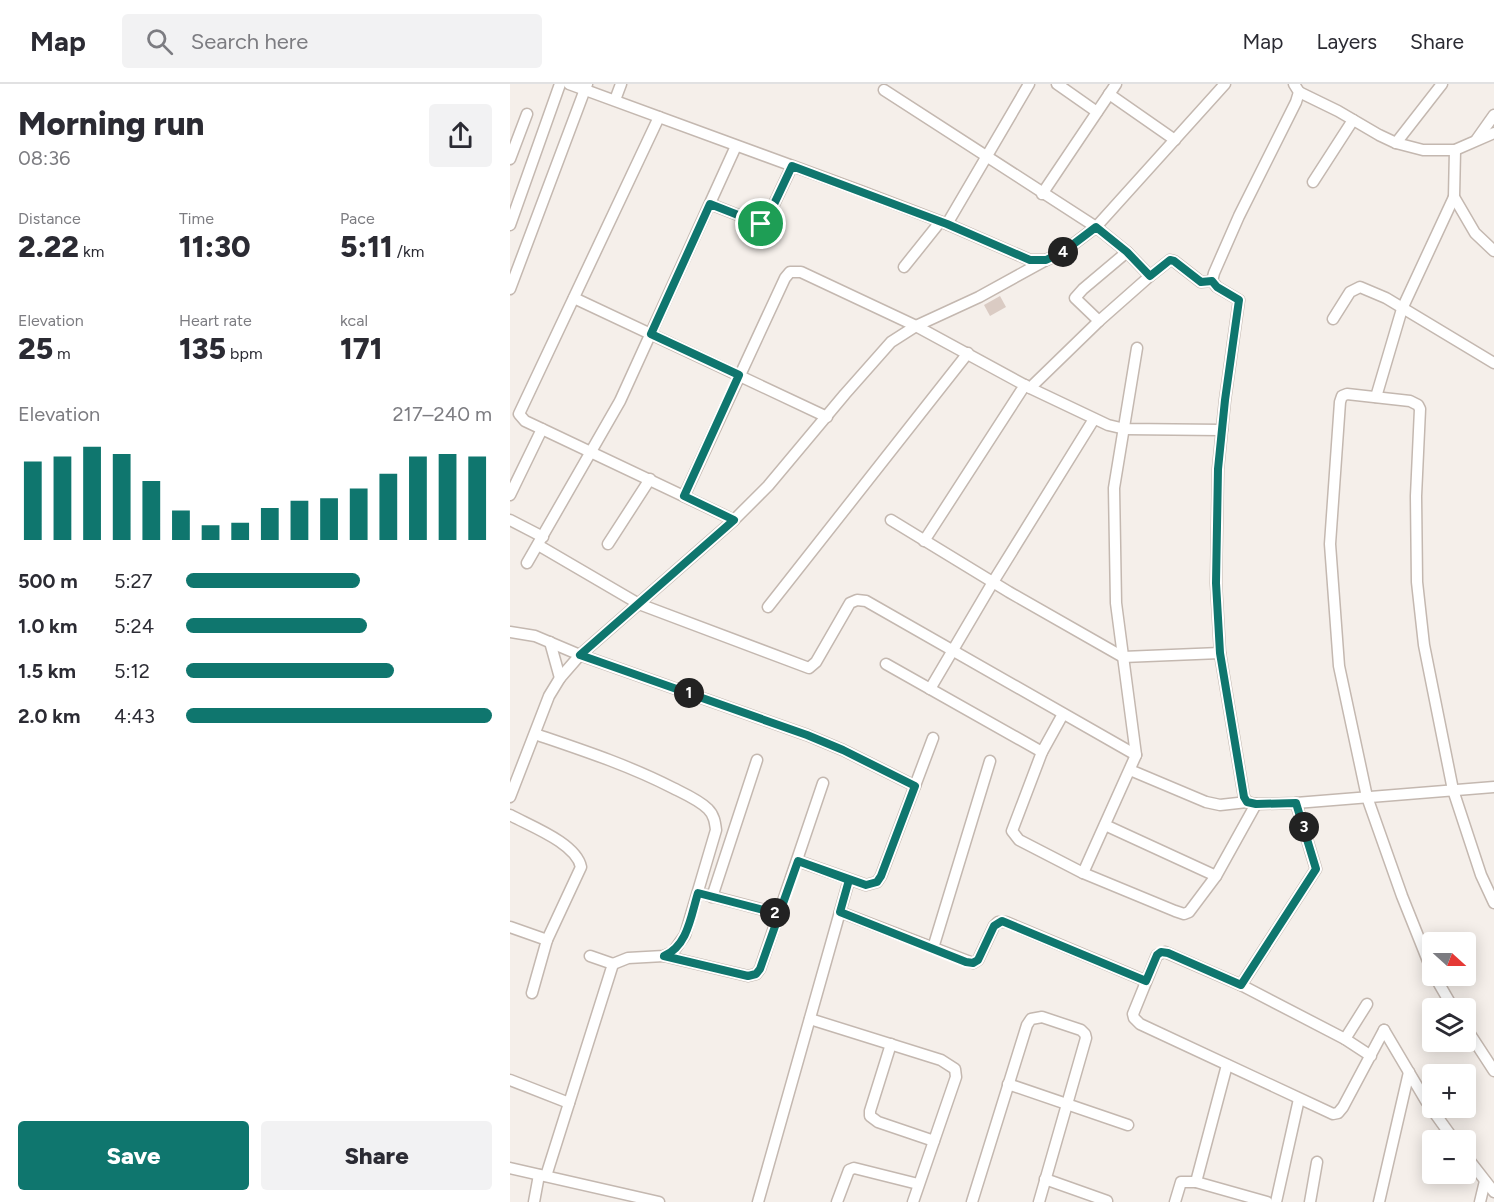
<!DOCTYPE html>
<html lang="en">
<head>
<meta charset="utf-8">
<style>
	:root { --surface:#fff; --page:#f2f2f3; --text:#2b2b33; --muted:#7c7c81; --line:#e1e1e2; --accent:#0f766e }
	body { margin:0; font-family:Figtree,sans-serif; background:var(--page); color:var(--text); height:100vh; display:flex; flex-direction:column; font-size:22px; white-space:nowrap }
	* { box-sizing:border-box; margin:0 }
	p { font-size:20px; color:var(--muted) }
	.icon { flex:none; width:33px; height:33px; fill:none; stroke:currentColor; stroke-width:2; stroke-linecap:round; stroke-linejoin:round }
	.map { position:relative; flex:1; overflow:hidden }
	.panel { display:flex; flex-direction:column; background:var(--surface); width:510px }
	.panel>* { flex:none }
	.needle { width:39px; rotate:111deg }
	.buttons { position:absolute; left:912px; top:848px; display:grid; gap:12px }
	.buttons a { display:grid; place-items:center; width:54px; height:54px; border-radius:6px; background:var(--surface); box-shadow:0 3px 15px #0003; font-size:30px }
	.pin { position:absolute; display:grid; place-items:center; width:51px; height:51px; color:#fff; margin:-26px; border:3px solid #fff; border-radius:50%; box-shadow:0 2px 6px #0007 }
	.km { position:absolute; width:30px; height:30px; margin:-15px; border-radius:50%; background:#222; color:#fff; font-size:16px; line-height:30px; text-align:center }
	.round { display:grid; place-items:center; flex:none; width:63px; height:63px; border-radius:6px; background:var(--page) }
	.summary { display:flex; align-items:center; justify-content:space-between; height:102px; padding:0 18px }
	h1 { font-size:33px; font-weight:800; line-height:45px }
	.stats { display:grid; grid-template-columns:repeat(3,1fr); gap:9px; height:102px; padding:6px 18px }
	.stats div { display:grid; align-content:center }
	.stats b { font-size:30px; font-weight:800 }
	.stats small { font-size:16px; font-weight:400 }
	.stats p { font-size:16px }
	.chart { height:168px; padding:12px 18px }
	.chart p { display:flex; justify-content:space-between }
	.chart svg { width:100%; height:108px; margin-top:6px; stroke:var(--accent); stroke-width:6 }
	.cta { display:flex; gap:12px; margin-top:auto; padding:12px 18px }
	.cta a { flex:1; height:69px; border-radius:6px; background:var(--accent); color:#fff; font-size:24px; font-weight:800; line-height:69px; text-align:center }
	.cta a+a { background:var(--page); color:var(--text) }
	ul { padding:0 18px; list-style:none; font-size:20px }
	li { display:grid; grid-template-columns:96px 72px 1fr; align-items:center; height:45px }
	li i { height:15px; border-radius:8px; background:var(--accent) }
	header { display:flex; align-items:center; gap:36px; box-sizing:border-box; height:84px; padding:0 30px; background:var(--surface); border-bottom:2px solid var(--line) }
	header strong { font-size:28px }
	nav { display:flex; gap:33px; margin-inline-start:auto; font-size:21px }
	.search { width:420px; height:54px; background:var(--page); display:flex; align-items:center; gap:15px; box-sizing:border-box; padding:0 21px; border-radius:6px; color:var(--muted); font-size:22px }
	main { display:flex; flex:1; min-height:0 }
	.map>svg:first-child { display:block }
	.building { fill:#dacbc3 }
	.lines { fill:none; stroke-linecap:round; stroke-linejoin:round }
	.minor-casing { stroke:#c4b8b0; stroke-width:13 }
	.minor { stroke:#fff; stroke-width:10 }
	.route-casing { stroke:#fff; stroke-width:12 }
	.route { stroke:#0f766e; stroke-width:8 }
</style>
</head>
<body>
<header>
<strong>Map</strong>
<div class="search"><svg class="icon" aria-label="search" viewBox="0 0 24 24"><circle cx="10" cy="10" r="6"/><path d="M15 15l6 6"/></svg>Search here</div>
<nav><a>Map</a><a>Layers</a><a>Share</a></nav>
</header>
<main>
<section class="panel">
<div class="summary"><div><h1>Morning run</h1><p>08:36</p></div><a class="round"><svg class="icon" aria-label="share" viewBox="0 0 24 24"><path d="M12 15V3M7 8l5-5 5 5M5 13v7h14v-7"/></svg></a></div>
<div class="stats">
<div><p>Distance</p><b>2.22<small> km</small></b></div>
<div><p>Time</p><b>11:30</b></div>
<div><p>Pace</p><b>5:11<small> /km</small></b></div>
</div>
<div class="stats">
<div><p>Elevation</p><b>25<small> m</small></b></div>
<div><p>Heart rate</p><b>135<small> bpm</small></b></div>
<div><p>kcal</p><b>171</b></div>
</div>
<div class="chart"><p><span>Elevation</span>217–240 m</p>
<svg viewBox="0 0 160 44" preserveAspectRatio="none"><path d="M5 44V12M15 44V10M25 44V6M35 44V9M45 44V20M55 44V32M65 44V38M75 44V37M85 44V31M95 44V28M105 44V27M115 44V23M125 44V17M135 44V10M145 44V9M155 44V10"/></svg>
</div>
<ul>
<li><b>500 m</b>5:27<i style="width:57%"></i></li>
<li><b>1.0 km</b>5:24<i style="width:59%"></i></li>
<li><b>1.5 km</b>5:12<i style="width:68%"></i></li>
<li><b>2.0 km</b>4:43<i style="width:100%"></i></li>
</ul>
<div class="cta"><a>Save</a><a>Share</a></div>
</section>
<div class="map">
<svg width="984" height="1118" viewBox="0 0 984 1118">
	<rect width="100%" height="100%" fill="#f5efea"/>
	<!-- building -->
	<path class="building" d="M490,212L496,223L480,232L474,221Z"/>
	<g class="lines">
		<defs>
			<g id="minor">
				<path d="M59,0L351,107L437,140L520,176H536L553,168L586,143L715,0"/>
				<path d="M547,0L587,28"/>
				<path d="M374,6L586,143L617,168L640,192L589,237L520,304"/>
				<path d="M789,8L828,27L869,51L886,59L913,66H945L984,49"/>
				<path d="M599,10L665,56"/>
				<path d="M105,16L111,0"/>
				<path d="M149,33L9,330L15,337L32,345L224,436"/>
				<path d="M967,55L984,31"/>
				<path d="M886,59L932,0"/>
				<path d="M945,66L944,113L965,149L984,167"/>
				<path d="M0,75L17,30"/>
				<path d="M803,98L843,36"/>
				<path d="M532,110L606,0"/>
				<path d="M200,120L251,140L257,135L282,82"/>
				<path d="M437,140L519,0"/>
				<path d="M0,141L50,0"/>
				<path d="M394,183L430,138"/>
				<path d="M640,192L660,176L664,177L691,198L702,197"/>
				<path d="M0,205L77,0"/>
				<path d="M64,214L317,333"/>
				<path d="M823,235L840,208L850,203L876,214L984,279"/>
				<path d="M589,237L565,214L573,205L617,168"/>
				<path d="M866,313L892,225L944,113"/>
				<path d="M0,411L32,345"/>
				<path d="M174,412L275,194L280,188H291L406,242L520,304L598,341L615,345L712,346"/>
				<path d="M0,436L33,453"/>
				<path d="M381,436L499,508L613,573L710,569"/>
				<path d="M414,457L515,301"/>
				<path d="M98,460L140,395"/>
				<path d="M28,461L129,520L299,584L306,578L340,519L347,516L356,517L626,671"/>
				<path d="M17,479L110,317L226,62"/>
				<path d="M258,523L458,269"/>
				<path d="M0,548L25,552L70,571L297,651L333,666L405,702"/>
				<path d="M40,558L50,594"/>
				<path d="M376,580L532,668"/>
				<path d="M420,605L483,498L584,335"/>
				<path d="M553,630L532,668L502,747L509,756L573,789L665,827L674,830L679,828L706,792L746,720"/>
				<path d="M25,650C72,666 118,681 163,704C175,710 189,716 198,725C204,731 205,738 206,746L175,851L163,868L154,872L118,874L103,880"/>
				<path d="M620,686L696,718L710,721L737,718L746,720L786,719L984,703"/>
				<path d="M0,713L39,612L50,594L70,571L224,436L258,402L335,310L381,258L406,242L469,213L536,176"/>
				<path d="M737,718L734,713L710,569L706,499L708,385L715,316L729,216L707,203L702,197L704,189L729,132L786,18L789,8L784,0"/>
				<path d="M0,731C20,742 66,759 71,783L37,856L22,909"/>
				<path d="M595,741L706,792"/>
				<path d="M288,777L356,801L367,798L371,792L423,654"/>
				<path d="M573,789L626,671L606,519L604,404L627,264"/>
				<path d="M197,811L269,830"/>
				<path d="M202,813L247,676"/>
				<path d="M330,828L463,879L468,876L484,842L488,838H496L636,897"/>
				<path d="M0,843L37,856"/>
				<path d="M423,864L480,677"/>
				<path d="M154,872L238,892L246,890L250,885L313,699"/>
				<path d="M922,887L892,812L857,713L829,582L820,460L830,318L832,312L837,310L900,317L908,321L910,325L906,412L907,498L914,561L943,706L971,791L984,819"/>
				<path d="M924,891L943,924"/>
				<path d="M731,901L806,785L786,719"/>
				<path d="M300,935L431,976L445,985L446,993L403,1118"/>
				<path d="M956,944L984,987"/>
				<path d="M874,946L916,1017L944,1056"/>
				<path d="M835,955L857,920"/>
				<path d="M381,960L360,1027V1032L368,1038L424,1057"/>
				<path d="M861,972L835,955L731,901L655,868L647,871L623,930L624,934L630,940L823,1030L828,1029L833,1023L874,946"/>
				<path d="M0,996L59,1019"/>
				<path d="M498,1000L618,1041"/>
				<path d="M956,1072L984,1108"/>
				<path d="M0,1084L149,1118"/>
				<path d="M36,1092L103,880L80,872"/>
				<path d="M535,1095L597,1117"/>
				<path d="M686,1098L717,981"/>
				<path d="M24,1118L29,1091"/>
				<path d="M248,1118L339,796"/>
				<path d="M327,1118L339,1086L344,1084L408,1100"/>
				<path d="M462,1118L517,941L521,935L532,933L571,946L575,950L576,954L529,1118"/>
				<path d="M665,1118L671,1098H686L757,1118"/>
				<path d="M766,1118L789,1015"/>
				<path d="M800,1118L807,1078"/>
				<path d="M869,1118L899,988"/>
				<path d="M970,1118L975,1097"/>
			</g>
		</defs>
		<!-- minor casing -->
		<use href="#minor" class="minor-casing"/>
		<!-- minor -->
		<use href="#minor" class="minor"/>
	</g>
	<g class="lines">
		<defs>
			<path id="route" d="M251,140L200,120L141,250L229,291L174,412L224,436L70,571L297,651L333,666L405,702L371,792L367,798L356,801L288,777L250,885L246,890L238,892L154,872C178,862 181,831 188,809L269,830L288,777L339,796L330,828L456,878L463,879L468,876L484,842L492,837L636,897L647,871L651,868L658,869L731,901L806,785L786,719L746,720L737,718L734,713L710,569L706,499L708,385L715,316L729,216L707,203L702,197L691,198L664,177L660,176L640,192L617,168L586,143L553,168L536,176H520L437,140L282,82L257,135L251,140"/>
		</defs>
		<!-- route casing -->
		<use href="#route" class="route-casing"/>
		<!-- route -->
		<use href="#route" class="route"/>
	</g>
</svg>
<div class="buttons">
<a><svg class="needle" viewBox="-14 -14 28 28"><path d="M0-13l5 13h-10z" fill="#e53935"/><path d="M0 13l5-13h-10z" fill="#7c7c81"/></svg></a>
<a><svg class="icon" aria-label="layers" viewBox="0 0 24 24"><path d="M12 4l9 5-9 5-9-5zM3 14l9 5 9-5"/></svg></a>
<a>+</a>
<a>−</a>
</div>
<div class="pin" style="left:251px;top:140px;background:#1e9e55"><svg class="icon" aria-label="arrive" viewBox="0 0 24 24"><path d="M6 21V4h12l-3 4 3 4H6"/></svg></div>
<b class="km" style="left:179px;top:609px">1</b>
<b class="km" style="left:265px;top:829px">2</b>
<b class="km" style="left:794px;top:743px">3</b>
<b class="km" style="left:553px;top:168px">4</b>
</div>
</main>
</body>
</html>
